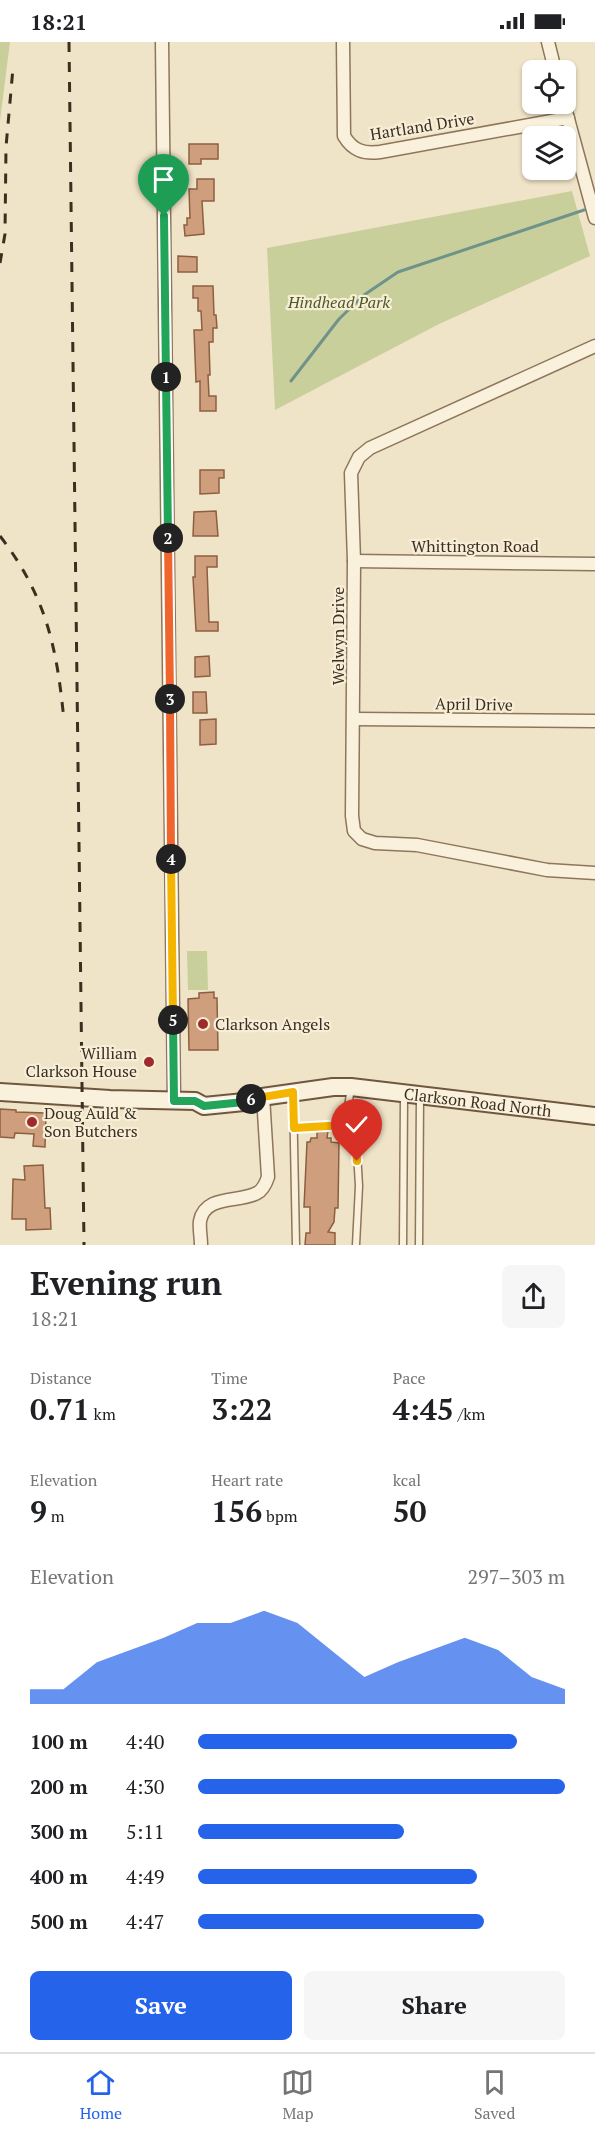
<!DOCTYPE html>
<html lang="en">
<head>
<meta charset="utf-8">
<style>
	:root { --surface:#fff; --page:#f6f6f6; --text:#202124; --muted:#757577; --line:#e0e0e0; --accent:#2563eb }
	body { margin:0; font-family:"PT Serif",serif; background:var(--page); color:var(--text); height:100vh; display:flex; flex-direction:column; font-size:22px; white-space:nowrap }
	* { box-sizing:border-box; margin:0 }
	p { font-size:20px; color:var(--muted) }
	.icon { flex:none; width:33px; height:33px; fill:none; stroke:currentColor; stroke-width:2; stroke-linecap:round; stroke-linejoin:round }
	.map { position:relative; height:1203px; overflow:hidden }
	.side { display:flex; flex-direction:column; background:var(--surface); flex:1 }
	.side>* { flex:none }
	.tools { position:absolute; left:522px; top:18px; display:grid; gap:12px }
	.tools a { display:grid; place-items:center; width:54px; height:54px; border-radius:9px; background:var(--surface); box-shadow:0 2px 4px #0004; font-size:30px }
	.pin { position:absolute; display:grid; place-items:center; width:51px; height:51px; color:#fff; margin:-62px -26px; border-radius:50% 50% 50% 0; rotate:-45deg; box-shadow:0 0 6px #0007 }
	.pin .icon { rotate:45deg }
	.km { position:absolute; width:30px; height:30px; margin:-15px; border-radius:50%; background:#222; color:#fff; font-size:16px; line-height:30px; text-align:center }
	.round { display:grid; place-items:center; flex:none; width:63px; height:63px; border-radius:9px; background:var(--page) }
	.summary { display:flex; align-items:center; justify-content:space-between; height:102px; padding:0 30px }
	h1 { font-size:33px; font-weight:800; line-height:45px }
	.stats { display:grid; grid-template-columns:repeat(3,1fr); gap:9px; height:102px; padding:6px 30px }
	.stats div { display:grid; align-content:center }
	.stats b { font-size:30px; font-weight:800 }
	.stats small { font-size:16px; font-weight:400 }
	.stats p { font-size:16px }
	.chart { height:168px; padding:12px 30px }
	.chart p { display:flex; justify-content:space-between }
	.chart svg { width:100%; height:108px; margin-top:6px; fill:var(--accent); opacity:.7 }
	.button { display:flex; gap:12px; margin-top:auto; padding:12px 30px }
	.button a { flex:1; height:69px; border-radius:9px; background:var(--accent); color:#fff; font-size:24px; font-weight:800; line-height:69px; text-align:center }
	.button a+a { background:var(--page); color:var(--text) }
	ul { padding:0 30px; list-style:none; font-size:20px }
	li { display:grid; grid-template-columns:96px 72px 1fr; align-items:center; height:45px }
	li i { height:15px; border-radius:8px; background:var(--accent) }
	.status { display:flex; justify-content:space-between; align-items:center; height:42px; padding:0 30px; background:var(--surface); direction:ltr }
	.status svg { height:16px; fill:currentColor }
	.menu { display:flex; justify-content:space-around; align-items:center; height:84px; border-top:2px solid var(--line); background:var(--surface); font-size:16px; color:var(--muted) }
	.menu a { display:grid; justify-items:center; gap:3px }
	.menu .active { color:var(--accent) }
	.map>svg:first-child { display:block }
	.green { fill:#c9cf9b }
	.lines { fill:none; stroke-linecap:round; stroke-linejoin:round }
	.stream { stroke:#6f938a; stroke-width:3 }
	.building { fill:#cf9f7d; stroke:#8d5f41; stroke-width:1.5 }
	.lane-casing { stroke:#8d765c; stroke-width:9 }
	.street-casing { stroke:#8d765c; stroke-width:15 }
	.secondary-casing { stroke:#6f573f; stroke-width:20 }
	.lane { stroke:#faf1dc; stroke-width:6 }
	.street { stroke:#faf1dc; stroke-width:12 }
	.secondary { stroke:#faf1dc; stroke-width:16 }
	.rail { stroke:#3d2e20; stroke-width:3; stroke-dasharray:10 10; stroke-linecap:butt }
	.split-1-casing { stroke:#fff; stroke-width:12 }
	.split-2-casing { stroke:#fff; stroke-width:12 }
	.split-3-casing { stroke:#fff; stroke-width:12 }
	.split-4-casing { stroke:#fff; stroke-width:12 }
	.split-5-casing { stroke:#fff; stroke-width:12 }
	.split-6-casing { stroke:#fff; stroke-width:12 }
	.split-7-casing { stroke:#fff; stroke-width:12 }
	.split-1 { stroke:#22a559; stroke-width:8 }
	.split-2 { stroke:#22a559; stroke-width:8 }
	.split-3 { stroke:#f0652b; stroke-width:8 }
	.split-4 { stroke:#f0652b; stroke-width:8 }
	.split-5 { stroke:#f5b400; stroke-width:8 }
	.split-6 { stroke:#22a559; stroke-width:8 }
	.split-7 { stroke:#f5b400; stroke-width:8 }
	.poi-dot { fill:#9e2a2b; stroke:#f7eed8; stroke-width:2 }
	.labels { text-anchor:middle; stroke-width:4.5; stroke-linejoin:round; paint-order:stroke }
	.street-label { font-size:16px; fill:#3d2e20; stroke:#f7eed8 }
	.park-label { font-size:16px; font-style:italic; fill:#4d5a26; stroke:#f7eed8 }
	.poi-label { font-size:16px; fill:#3d2e20; stroke:#f7eed8; text-anchor:start }
</style>
</head>
<body>
<div class="status"><b>18:21</b><svg viewBox="0 0 49 12"><path d="M0 12V9h3v3zM5 12V6h3v6zM10 12V3h3v9zM15 12V0h3v12zM26 1h20v11H26zM47 4h2v5h-2z"/></svg></div>
<div class="map">
<svg width="595" height="1203" viewBox="0 0 595 1203">
	<rect width="100%" height="100%" fill="#f0e4c8"/>
	<!-- green -->
	<g class="green">
		<path d="M0,0H10L0,79Z"/>
		<path d="M572,149L590,214L439,282L275,368L267,206Z"/>
		<path d="M187,909H207L208,948H188Z"/>
	</g>
	<g class="lines">
		<!-- stream -->
		<path class="stream" d="M291,339L339,277L364,253L398,230L584,168"/>
	</g>
	<!-- building -->
	<g class="building">
		<path d="M189,102H218V117H201V122H189Z"/>
		<path d="M197,137H214V159H202L204,192L185,194L184,183H187V176H190L189,147H197Z"/>
		<path d="M178,214L197,215V230H178Z"/>
		<path d="M193,244H213L214,273H216L217,286H213V300H209L210,333H208L209,354H216V369H200V339L196,340L194,288H202L201,269H198V256H193Z"/>
		<path d="M200,428H224V436H219V451L200,452Z"/>
		<path d="M216,469L218,494H193L194,470Z"/>
		<path d="M195,514H217V525H207L209,580H218V589H196L193,535H195Z"/>
		<path d="M209,614L210,634L195,635V615Z"/>
		<path d="M193,650H206L207,671H193Z"/>
		<path d="M216,677V702L200,703V678Z"/>
		<path d="M214,950V956H217L218,1008H189L188,957L199,956V951Z"/>
		<path d="M0,1067L16,1068V1070L46,1071L45,1105L33,1104L34,1092L15,1091L14,1096L0,1095Z"/>
		<path d="M328,1089L327,1096H331V1100L339,1101L338,1166H335L334,1180L328,1190L335,1191V1203H305L306,1191H310V1165H304L307,1100H310L311,1096H317V1090Z"/>
		<path d="M43,1123L45,1166H50L51,1187L26,1188V1177H12L13,1137L25,1138L24,1124Z"/>
	</g>
	<g class="lines">
		<defs>
			<g id="lane">
				<path d="M351,1046L345,1083L356,1093L359,1144L356,1203"/>
				<path d="M293,1051L296,1203"/>
				<path d="M294,1086L345,1083"/>
				<path d="M403,1203L404,1054"/>
				<path d="M419,1203L420,1055"/>
			</g>
			<g id="street">
				<path d="M162,0L174,1059"/>
				<path d="M343,0L344,94C353,109 364,112 380,110L568,76"/>
				<path d="M548,0L555,28"/>
				<path d="M564,62L595,176"/>
				<path d="M595,304L370,406L359,415L351,431L354,519L352,774L354,789L362,797L375,801L417,803L547,828L595,831"/>
				<path d="M354,519L595,522"/>
				<path d="M354,677L595,679"/>
				<path d="M201,1203C201,1195 199,1186 200,1179C205,1152 240,1161 257,1151C263,1148 266,1141 268,1135L263,1054"/>
			</g>
			<g id="secondary">
				<path id="s1" d="M0,1050L110,1057L195,1059L204,1064L244,1060L254,1056L333,1045H351L595,1074"/>
			</g>
		</defs>
		<!-- lane casing -->
		<use href="#lane" class="lane-casing"/>
		<!-- street casing -->
		<use href="#street" class="street-casing"/>
		<!-- secondary casing -->
		<use href="#secondary" class="secondary-casing"/>
		<!-- lane -->
		<use href="#lane" class="lane"/>
		<!-- street -->
		<use href="#street" class="street"/>
		<!-- secondary -->
		<use href="#secondary" class="secondary"/>
		<!-- rail -->
		<g class="rail">
			<path d="M69,0L84,1203"/>
			<path d="M0,221L5,192L6,105L13,26"/>
			<path d="M0,494C46,554 57,605 64,679"/>
		</g>
	</g>
	<g class="lines">
		<defs>
			<path id="split-1" d="M164,174L166,335"/>
			<path id="split-2" d="M166,335L168,496"/>
			<path id="split-3" d="M168,496L170,657"/>
			<path id="split-4" d="M170,657L171,817"/>
			<path id="split-5" d="M171,817L173,978"/>
			<path id="split-6" d="M173,978L174,1059H195L204,1064L244,1060L251,1057"/>
			<path id="split-7" d="M251,1057L293,1050L294,1086L345,1083L356,1093L357,1119"/>
		</defs>
		<!-- split-1 casing -->
		<use href="#split-1" class="split-1-casing"/>
		<!-- split-2 casing -->
		<use href="#split-2" class="split-2-casing"/>
		<!-- split-3 casing -->
		<use href="#split-3" class="split-3-casing"/>
		<!-- split-4 casing -->
		<use href="#split-4" class="split-4-casing"/>
		<!-- split-5 casing -->
		<use href="#split-5" class="split-5-casing"/>
		<!-- split-6 casing -->
		<use href="#split-6" class="split-6-casing"/>
		<!-- split-7 casing -->
		<use href="#split-7" class="split-7-casing"/>
		<!-- split-1 -->
		<use href="#split-1" class="split-1"/>
		<!-- split-2 -->
		<use href="#split-2" class="split-2"/>
		<!-- split-3 -->
		<use href="#split-3" class="split-3"/>
		<!-- split-4 -->
		<use href="#split-4" class="split-4"/>
		<!-- split-5 -->
		<use href="#split-5" class="split-5"/>
		<!-- split-6 -->
		<use href="#split-6" class="split-6"/>
		<!-- split-7 -->
		<use href="#split-7" class="split-7"/>
	</g>
	<!-- markers -->
	<g class="poi-dot">
		<circle cx="203" cy="982" r="6"/>
		<circle cx="149" cy="1020" r="6"/>
		<circle cx="32" cy="1080" r="6"/>
	</g>
	<g class="labels">
		<!-- street labels -->
		<g class="street-label">
			<text transform="translate(422 84) rotate(-9)" y="6">Hartland Drive</text>
			<text x="475" y="510">Whittington Road</text>
			<text transform="translate(338 594) rotate(-90)" y="6">Welwyn Drive</text>
			<text transform="translate(474 662) rotate(1)" y="6">April Drive</text>
			<text dy="6" stroke="none"><textPath href="#s1" startOffset="482">Clarkson Road North</textPath></text>
		</g>
		<!-- park labels -->
		<g class="park-label">
			<text x="339" y="266">Hindhead Park</text>
		</g>
		<!-- poi labels -->
		<g class="poi-label">
			<text x="215" y="988">Clarkson Angels</text>
			<text x="137" y="1017" text-anchor="end">William<tspan x="137" dy="18">Clarkson House</tspan></text>
			<text x="44" y="1077">Doug Auld &amp;<tspan x="44" dy="18">Son Butchers</tspan></text>
		</g>
	</g>
</svg>
<div class="tools">
<a><svg class="icon" aria-label="locate" viewBox="0 0 24 24"><circle cx="12" cy="12" r="6"/><path d="M12 2v4M12 18v4M2 12h4M18 12h4"/></svg></a>
<a><svg class="icon" aria-label="layers" viewBox="0 0 24 24"><path d="M12 4l9 5-9 5-9-5zM3 14l9 5 9-5"/></svg></a>
</div>
<div class="pin" style="left:164px;top:174px;background:#1e9e55"><svg class="icon" aria-label="arrive" viewBox="0 0 24 24"><path d="M6 21V4h12l-3 4 3 4H6"/></svg></div>
<div class="pin" style="left:357px;top:1119px;background:#d93025"><svg class="icon" aria-label="check" viewBox="0 0 24 24"><path d="M5 12l5 5 9-10"/></svg></div>
<b class="km" style="left:166px;top:335px">1</b>
<b class="km" style="left:168px;top:496px">2</b>
<b class="km" style="left:170px;top:657px">3</b>
<b class="km" style="left:171px;top:817px">4</b>
<b class="km" style="left:173px;top:978px">5</b>
<b class="km" style="left:251px;top:1057px">6</b>
</div>
<section class="side">
<div class="summary"><div><h1>Evening run</h1><p>18:21</p></div><a class="round"><svg class="icon" aria-label="share" viewBox="0 0 24 24"><path d="M12 15V3M7 8l5-5 5 5M5 13v7h14v-7"/></svg></a></div>
<div class="stats">
<div><p>Distance</p><b>0.71<small> km</small></b></div>
<div><p>Time</p><b>3:22</b></div>
<div><p>Pace</p><b>4:45<small> /km</small></b></div>
</div>
<div class="stats">
<div><p>Elevation</p><b>9<small> m</small></b></div>
<div><p>Heart rate</p><b>156<small> bpm</small></b></div>
<div><p>kcal</p><b>50</b></div>
</div>
<div class="chart"><p><span>Elevation</span>297–303 m</p>
<svg viewBox="0 0 160 44" preserveAspectRatio="none"><path d="M0 44V38L10 38L20 27L30 22L40 17L50 11L60 11L70 6L80 11L90 22L100 33L110 27L120 22L130 17L140 22L150 33L160 38V44z"/></svg>
</div>
<ul>
<li><b>100 m</b>4:40<i style="width:87%"></i></li>
<li><b>200 m</b>4:30<i style="width:100%"></i></li>
<li><b>300 m</b>5:11<i style="width:56%"></i></li>
<li><b>400 m</b>4:49<i style="width:76%"></i></li>
<li><b>500 m</b>4:47<i style="width:78%"></i></li>
</ul>
<div class="button"><a>Save</a><a>Share</a></div>
</section>
<nav class="menu">
<a class="active"><svg class="icon" aria-label="home" viewBox="0 0 24 24"><path d="M3 11l9-7 9 7M6 9v11h12V9"/></svg>Home</a>
<a><svg class="icon" aria-label="map" viewBox="0 0 24 24"><path d="M3 6l6-2 6 2 6-2v14l-6 2-6-2-6 2zM9 4v14M15 6v14"/></svg>Map</a>
<a><svg class="icon" aria-label="saved" viewBox="0 0 24 24"><path d="M7 4h10v16l-5-4-5 4z"/></svg>Saved</a>
</nav>
</body>
</html>
